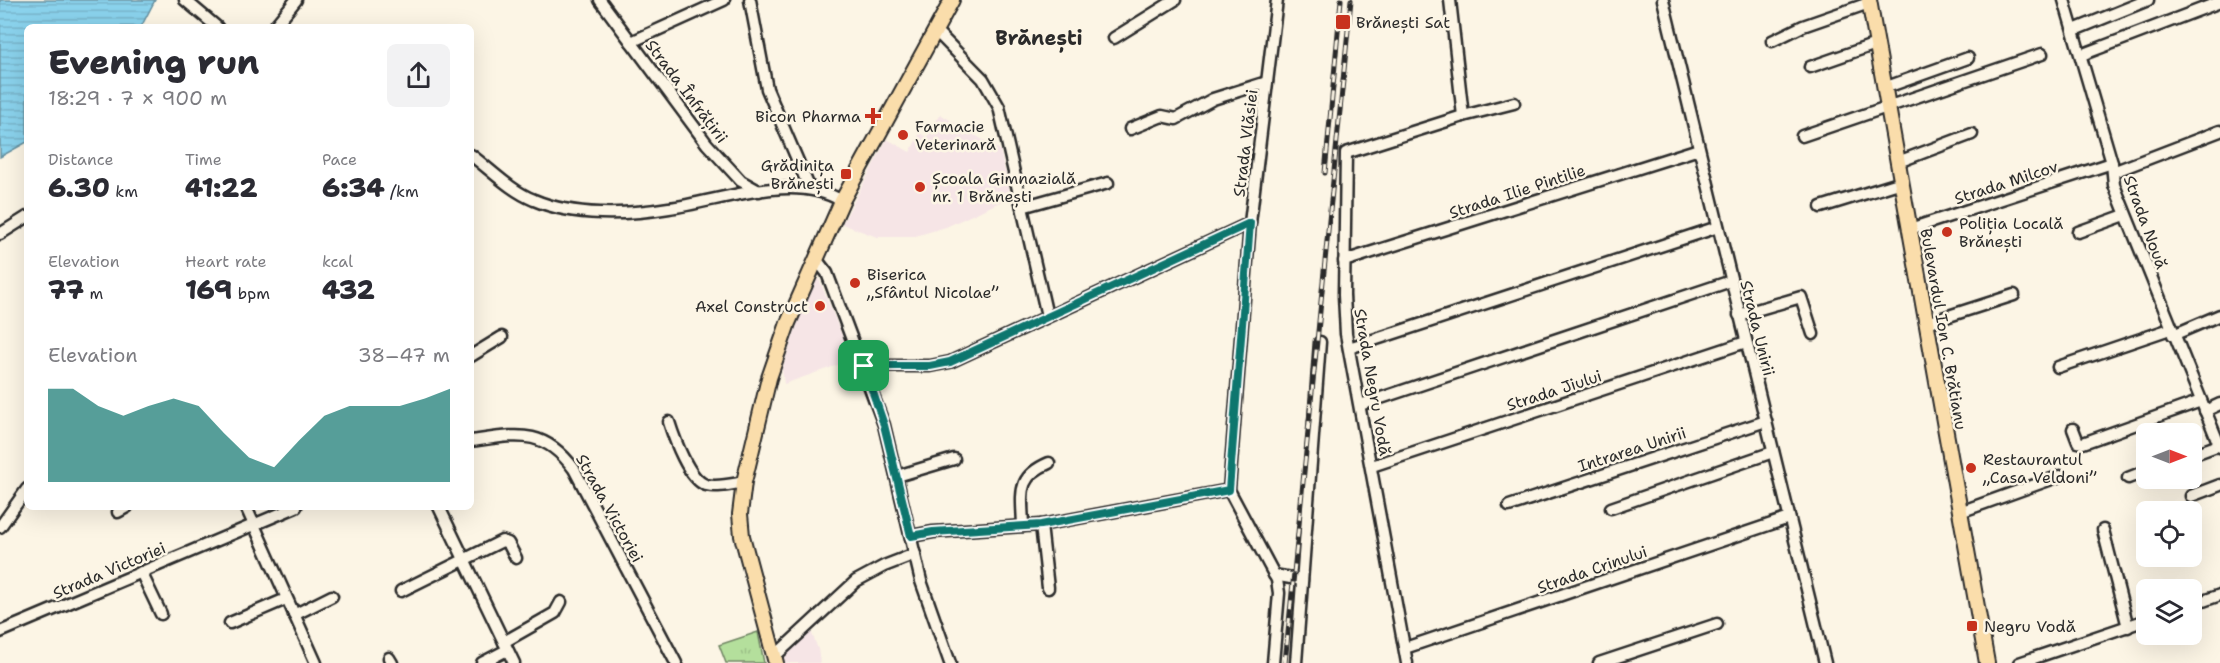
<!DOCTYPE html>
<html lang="en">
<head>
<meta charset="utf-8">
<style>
	:root { --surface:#fff; --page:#f2f2f3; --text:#2b2b33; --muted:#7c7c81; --accent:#0f766e }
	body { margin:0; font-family:"Shantell Sans",sans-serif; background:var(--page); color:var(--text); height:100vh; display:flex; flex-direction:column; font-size:22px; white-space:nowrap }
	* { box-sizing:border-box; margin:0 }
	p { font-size:20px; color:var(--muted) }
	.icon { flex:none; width:33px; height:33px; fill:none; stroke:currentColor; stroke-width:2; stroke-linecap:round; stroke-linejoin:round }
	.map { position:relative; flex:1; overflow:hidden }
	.drawer { position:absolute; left:24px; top:24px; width:450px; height:486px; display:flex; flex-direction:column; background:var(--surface); border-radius:9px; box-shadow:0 6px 24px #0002 }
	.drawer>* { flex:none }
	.needle { width:39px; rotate:90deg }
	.controls { position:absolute; left:2136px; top:423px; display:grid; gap:12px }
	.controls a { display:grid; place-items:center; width:66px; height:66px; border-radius:9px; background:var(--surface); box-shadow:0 6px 24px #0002; font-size:30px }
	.pin { position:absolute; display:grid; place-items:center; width:51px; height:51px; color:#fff; margin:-26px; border-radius:12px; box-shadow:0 3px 9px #0006 }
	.round { display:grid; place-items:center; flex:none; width:63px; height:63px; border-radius:9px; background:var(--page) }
	.summary { display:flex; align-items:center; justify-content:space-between; height:102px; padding:0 24px }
	h1 { font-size:33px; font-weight:800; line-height:45px }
	.metrics { display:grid; grid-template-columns:repeat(3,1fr); gap:9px; height:102px; padding:6px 24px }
	.metrics div { display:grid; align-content:center }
	.metrics b { font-size:26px; font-weight:800 }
	.metrics small { font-size:16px; font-weight:400 }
	.metrics p { font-size:16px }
	.chart { height:168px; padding:12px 24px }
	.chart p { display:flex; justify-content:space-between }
	.chart svg { width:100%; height:108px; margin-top:6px; fill:var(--accent); opacity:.7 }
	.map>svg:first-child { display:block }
	.built { fill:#f6e5e6 }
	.park { fill:url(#park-tufts); stroke:#708564; stroke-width:1.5 }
	.water { fill:url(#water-rules); stroke:#648f9f; stroke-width:1.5 }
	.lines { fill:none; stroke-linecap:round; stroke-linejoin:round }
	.minor-casing { stroke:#2b2b2b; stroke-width:15 }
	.major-casing { stroke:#2b2b2b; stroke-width:18 }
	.minor { stroke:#fcf5e5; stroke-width:10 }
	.major { stroke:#faddab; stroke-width:14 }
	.rail-casing { stroke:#2b2b2b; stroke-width:5 }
	.rail { stroke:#fcf5e5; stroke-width:3; stroke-dasharray:9; stroke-linecap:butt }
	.route-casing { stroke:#fff; stroke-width:12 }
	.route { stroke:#0f766e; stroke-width:8 }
	.poi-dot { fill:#c8321e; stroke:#fcf5e5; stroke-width:2 }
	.labels { text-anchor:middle; stroke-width:5; stroke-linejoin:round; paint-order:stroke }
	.poi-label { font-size:16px; fill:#2b2b2b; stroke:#fcf5e5; text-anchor:start }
	.street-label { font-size:16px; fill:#2b2b2b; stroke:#fcf5e5 }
	.quarter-label { font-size:20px; font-weight:bold; fill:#2b2b2b; stroke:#fcf5e5 }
</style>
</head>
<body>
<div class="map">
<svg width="2220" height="663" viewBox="0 0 2220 663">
	<defs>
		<pattern id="park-tufts" width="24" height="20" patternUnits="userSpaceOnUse" patternTransform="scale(1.5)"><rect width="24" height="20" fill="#b4df9c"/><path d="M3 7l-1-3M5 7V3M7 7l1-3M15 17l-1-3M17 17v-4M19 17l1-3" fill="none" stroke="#9bc087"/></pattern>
		<pattern id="water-rules" width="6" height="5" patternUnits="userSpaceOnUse" patternTransform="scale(1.5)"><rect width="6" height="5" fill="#8ad2ec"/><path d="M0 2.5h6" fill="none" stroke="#77b4cb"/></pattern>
	</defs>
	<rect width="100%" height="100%" fill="#fcf5e5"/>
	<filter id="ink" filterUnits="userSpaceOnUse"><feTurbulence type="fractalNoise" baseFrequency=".0167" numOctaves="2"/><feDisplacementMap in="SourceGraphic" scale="12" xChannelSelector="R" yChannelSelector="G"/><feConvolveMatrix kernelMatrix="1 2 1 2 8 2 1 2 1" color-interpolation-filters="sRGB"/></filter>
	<g filter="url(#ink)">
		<!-- built -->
		<g class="built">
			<path d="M940,114L1000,150L1011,197L946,227L912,237H877L842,224L887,139L910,152L920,133L927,137Z"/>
			<path d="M819,279L852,360L784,384L782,369L811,284Z"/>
			<path d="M810,629L818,649L820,663H784L782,652Z"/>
		</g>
		<!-- park -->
		<path class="park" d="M758,632L764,663H726L719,645Z"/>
		<!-- water -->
		<path class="water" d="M0,0H155L141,27H27V142L0,157Z"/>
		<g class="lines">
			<defs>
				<g id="minor">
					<path d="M185,0L217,27"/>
					<path d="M600,0L707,144L741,181L759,191"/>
					<path d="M750,0L767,89L809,187"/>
					<path d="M1450,0L1463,116"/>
					<path d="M1663,0L1825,663"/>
					<path d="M2064,0L2112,163L2114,185L2220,447"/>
					<path d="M274,27L296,0"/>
					<path d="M935,30L983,79L999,107L1047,316"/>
					<path d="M2074,30L2148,0"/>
					<path d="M1114,38L1175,0"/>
					<path d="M1772,41L1803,26L1869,3"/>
					<path d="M631,42L724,0"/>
					<path d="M2081,55L2220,2"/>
					<path d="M1810,67L1876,44"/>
					<path d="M1884,88L1968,58"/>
					<path d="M1130,129L1162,116L1176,119L1213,99L1267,82"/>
					<path d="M1802,136L2042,54"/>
					<path d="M471,155C491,170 511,191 534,200C574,217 627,215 669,208C722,201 794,171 842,201"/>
					<path d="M1898,162L1972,134"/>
					<path d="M2113,172L2220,131"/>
					<path d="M1022,207L1108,183"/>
					<path d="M1821,207L1902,182"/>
					<path d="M1910,229L2112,163"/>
					<path d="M2078,232L2125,215"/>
					<path d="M0,234L27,217"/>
					<path d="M816,259L827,273L884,425L921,581L950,663"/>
					<path d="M1344,261L1699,149"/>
					<path d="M1739,315L1801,297L1813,334"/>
					<path d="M1927,323L2014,295"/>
					<path d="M2173,335L2220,315"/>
					<path d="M1349,348L1718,227"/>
					<path d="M471,356L502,337"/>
					<path d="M864,366H930L950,362L1250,223"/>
					<path d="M2058,367L2170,329"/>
					<path d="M1360,405L1731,281"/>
					<path d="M2205,411L2220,404"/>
					<path d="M669,422C674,438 689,480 706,485C718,488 732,484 744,482"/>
					<path d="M2073,429L2078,442L2083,443L2201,401"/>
					<path d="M471,441C517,435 543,427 574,469L676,663"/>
					<path d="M2192,455L2219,445"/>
					<path d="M1372,466L1746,342"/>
					<path d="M897,476L954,459"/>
					<path d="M2128,478L2146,471"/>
					<path d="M2191,496L2220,485"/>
					<path d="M1509,506L1766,421"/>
					<path d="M246,507L316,663"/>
					<path d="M439,507L514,663"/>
					<path d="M1611,508L1773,452"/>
					<path d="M118,512L127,507"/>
					<path d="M1960,512L2060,476"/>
					<path d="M1041,525L1048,588"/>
					<path d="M1023,526C1022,493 1016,477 1049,463"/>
					<path d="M0,527L27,489"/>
					<path d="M2103,530L2128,627"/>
					<path d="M911,536L933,532L1041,525L1229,490"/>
					<path d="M141,572L161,614"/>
					<path d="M1274,575L1302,580"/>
					<path d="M401,591L502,541L508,543L516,558"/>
					<path d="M2192,605L2220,595"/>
					<path d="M294,615L332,596"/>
					<path d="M230,623L286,599"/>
					<path d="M0,632L296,507"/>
					<path d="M504,642L555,613L561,602"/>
					<path d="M1405,648L1789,518"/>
					<path d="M775,656L856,581L884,566L915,554"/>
					<path d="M389,658L392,663"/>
					<path d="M482,663L507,650"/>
					<path d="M1273,663L1279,593L1277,580L1229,490L1250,223L1277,0"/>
					<path d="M1296,663L1320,342"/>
					<path d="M1407,663L1346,334L1344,295L1346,153L1463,116L1514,103"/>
					<path d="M1599,663L1717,624"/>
					<path d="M2019,663L2146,620"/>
				</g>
				<g id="major">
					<path d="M1869,0L1987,663"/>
					<path d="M776,663L742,536L740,514L744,482L769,378L788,323L842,201L952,0"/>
				</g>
			</defs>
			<!-- minor casing -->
			<use href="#minor" class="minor-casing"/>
			<!-- major casing -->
			<use href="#major" class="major-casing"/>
			<!-- minor -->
			<use href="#minor" class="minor"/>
			<!-- major -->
			<use href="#major" class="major"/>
			<defs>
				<g id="rail">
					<path d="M1325,173L1341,0"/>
					<path d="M1285,663L1351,0"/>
				</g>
			</defs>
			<!-- rail casing -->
			<use href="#rail" class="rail-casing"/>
			<!-- rail -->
			<use href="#rail" class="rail"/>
		</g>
	</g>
	<g class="lines" filter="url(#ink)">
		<defs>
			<path id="route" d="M1250,223L1229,490L1041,525L933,532L911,536L884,425L864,366H930L950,362Z"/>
		</defs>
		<!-- route casing -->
		<use href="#route" class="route-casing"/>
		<!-- route -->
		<use href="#route" class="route"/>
	</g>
	<!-- markers -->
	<g class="poi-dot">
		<rect x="1335" y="14" width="16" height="16" rx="3"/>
		<path d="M870 107h6v6h6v6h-6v6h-6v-6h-6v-6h6z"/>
		<circle cx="903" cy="135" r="6"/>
		<rect x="840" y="168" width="12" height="12" rx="3"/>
		<circle cx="920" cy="187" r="6"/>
		<circle cx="1947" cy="232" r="6"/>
		<circle cx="855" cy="283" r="6"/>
		<circle cx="820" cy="306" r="6"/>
		<circle cx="1971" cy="468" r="6"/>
		<rect x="1966" y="620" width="12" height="12" rx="3"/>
	</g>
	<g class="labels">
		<!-- poi labels -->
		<g class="poi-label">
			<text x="1356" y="28">Brănești Sat</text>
			<text x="861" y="122" text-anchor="end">Bicon Pharma</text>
			<text x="915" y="132">Farmacie<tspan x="915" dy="18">Veterinară</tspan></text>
			<text x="834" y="171" text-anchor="end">Grădinița<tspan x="834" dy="18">Brănești</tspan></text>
			<text x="932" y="184">Școala Gimnazială<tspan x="932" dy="18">nr. 1 Brănești</tspan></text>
			<text x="1959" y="229">Poliția Locală<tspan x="1959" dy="18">Brănești</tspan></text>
			<text x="867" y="280">Biserica<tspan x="867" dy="18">„Sfântul Nicolae”</tspan></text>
			<text x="808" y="312" text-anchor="end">Axel Construct</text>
			<text x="1983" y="465">Restaurantul<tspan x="1983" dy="18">„Casa Veldoni”</tspan></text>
			<text x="1984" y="632">Negru Vodă</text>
		</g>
		<!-- street labels -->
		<g class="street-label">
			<text transform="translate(687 91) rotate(53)" y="6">Strada Înfrățirii</text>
			<text transform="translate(1245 143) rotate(-83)" y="6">Strada Vlăsiei</text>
			<text transform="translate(2006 182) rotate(-18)" y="6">Strada Milcov</text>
			<text transform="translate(1517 191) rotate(-18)" y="6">Strada Ilie Pintilie</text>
			<text transform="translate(2146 222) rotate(70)" y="6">Strada Nouă</text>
			<text transform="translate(1758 328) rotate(76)" y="6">Strada Unirii</text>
			<text transform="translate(1944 329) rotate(80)" y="6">Bulevardul Ion C. Brătianu</text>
			<text transform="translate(1373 382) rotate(80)" y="6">Strada Negru Vodă</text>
			<text transform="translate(1554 390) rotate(-18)" y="6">Strada Jiului</text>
			<text transform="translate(1632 449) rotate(-18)" y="6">Intrarea Unirii</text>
			<text transform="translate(610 508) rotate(61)" y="6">Strada Victoriei</text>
			<text transform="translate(1592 569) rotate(-19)" y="6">Strada Crinului</text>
			<text transform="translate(109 570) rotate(-23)" y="6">Strada Victoriei</text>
		</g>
		<!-- quarter labels -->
		<g class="quarter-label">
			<text x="1039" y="45">Brănești</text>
		</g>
	</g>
</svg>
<div class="controls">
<a><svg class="needle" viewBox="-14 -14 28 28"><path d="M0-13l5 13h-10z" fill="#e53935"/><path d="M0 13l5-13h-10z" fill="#7c7c81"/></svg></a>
<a><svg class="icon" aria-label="locate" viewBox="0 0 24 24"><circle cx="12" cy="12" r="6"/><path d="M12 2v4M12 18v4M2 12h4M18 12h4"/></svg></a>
<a><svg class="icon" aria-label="layers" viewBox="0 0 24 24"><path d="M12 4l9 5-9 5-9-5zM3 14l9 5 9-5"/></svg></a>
</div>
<div class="pin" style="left:864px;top:366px;background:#1e9e55"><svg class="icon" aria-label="arrive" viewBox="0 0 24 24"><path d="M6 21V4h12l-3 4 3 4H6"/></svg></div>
<section class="drawer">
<div class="summary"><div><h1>Evening run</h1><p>18:29 · 7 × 900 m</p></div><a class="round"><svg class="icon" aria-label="share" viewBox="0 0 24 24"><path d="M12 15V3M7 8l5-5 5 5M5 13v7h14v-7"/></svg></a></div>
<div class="metrics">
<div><p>Distance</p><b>6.30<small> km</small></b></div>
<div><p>Time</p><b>41:22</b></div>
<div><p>Pace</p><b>6:34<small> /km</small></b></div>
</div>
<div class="metrics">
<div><p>Elevation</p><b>77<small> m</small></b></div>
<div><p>Heart rate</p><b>169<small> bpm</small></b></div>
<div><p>kcal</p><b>432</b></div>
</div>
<div class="chart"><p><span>Elevation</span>38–47 m</p>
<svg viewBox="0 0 160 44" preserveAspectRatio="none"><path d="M0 44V6L10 6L20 13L30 17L40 13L50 10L60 13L70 24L80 34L90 38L100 27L110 17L120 13L130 13L140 13L150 10L160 6V44z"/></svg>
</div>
</section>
</div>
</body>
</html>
